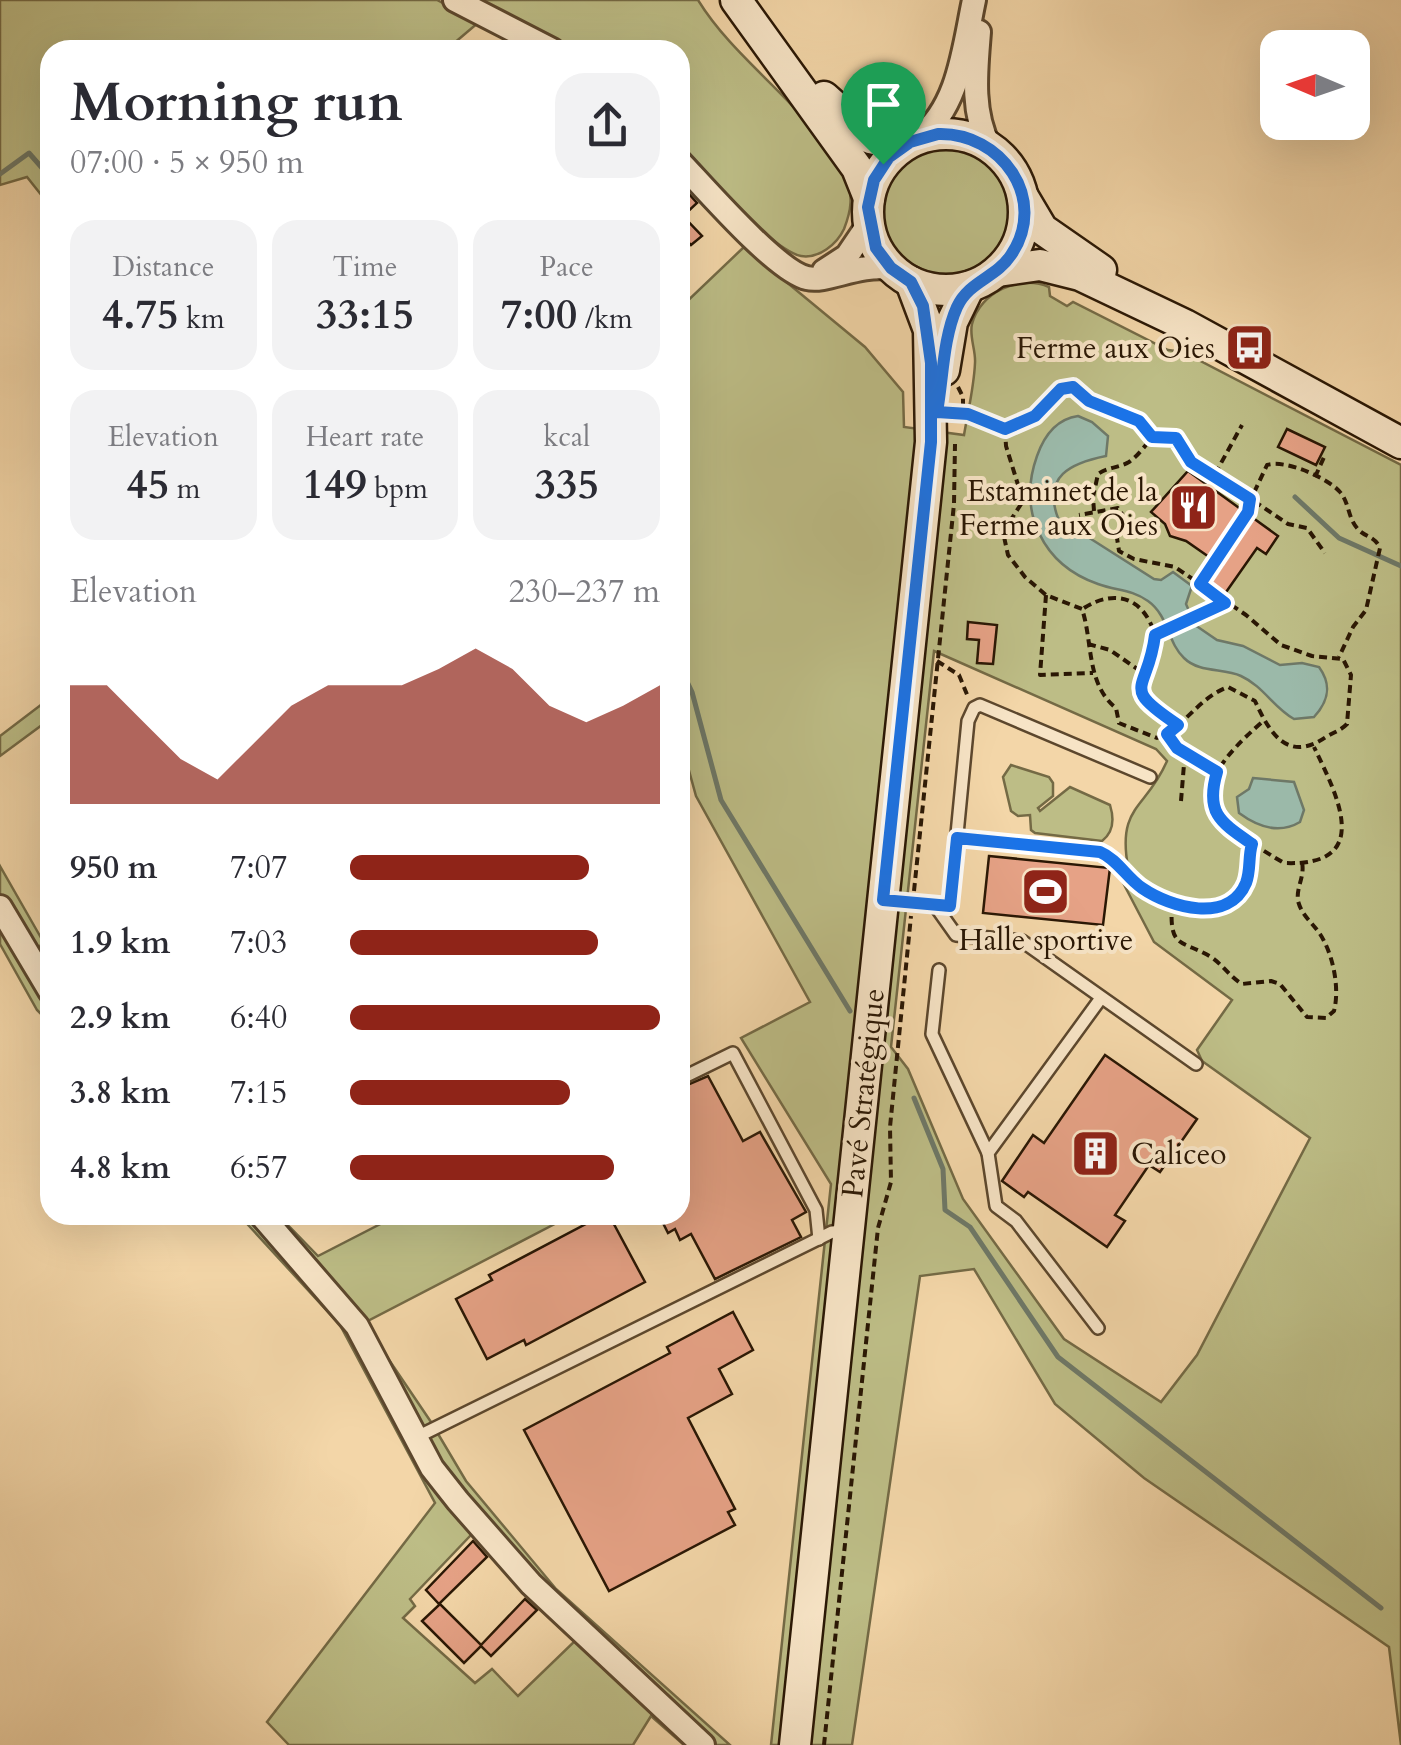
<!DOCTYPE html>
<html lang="en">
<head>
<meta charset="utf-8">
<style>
	:root { --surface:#fff; --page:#f2f2f3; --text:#2b2b33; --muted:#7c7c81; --accent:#8f2418 }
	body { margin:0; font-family:Cardo,serif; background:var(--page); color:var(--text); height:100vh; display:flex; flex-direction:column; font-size:38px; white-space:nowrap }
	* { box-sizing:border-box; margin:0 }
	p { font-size:32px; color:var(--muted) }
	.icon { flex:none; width:55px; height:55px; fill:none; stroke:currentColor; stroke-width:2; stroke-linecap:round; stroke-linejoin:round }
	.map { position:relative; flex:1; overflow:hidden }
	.sheet { position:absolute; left:40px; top:40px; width:650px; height:1185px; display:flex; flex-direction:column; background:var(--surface); border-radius:30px; box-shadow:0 10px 40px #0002 }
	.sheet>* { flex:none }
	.needle { width:65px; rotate:272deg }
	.buttons { position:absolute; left:1260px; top:30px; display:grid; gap:20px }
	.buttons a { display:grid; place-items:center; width:110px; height:110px; border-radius:20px; background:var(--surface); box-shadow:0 10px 40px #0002; font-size:50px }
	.pin { position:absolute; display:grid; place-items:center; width:85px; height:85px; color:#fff; margin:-102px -42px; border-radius:50% 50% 50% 0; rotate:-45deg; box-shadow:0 0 10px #0007 }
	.pin .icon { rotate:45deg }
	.round { display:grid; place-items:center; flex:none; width:105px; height:105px; border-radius:30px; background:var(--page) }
	.overview { display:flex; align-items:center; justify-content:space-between; height:170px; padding:0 30px }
	h1 { font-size:55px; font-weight:700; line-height:75px }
	.figures { display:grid; grid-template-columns:repeat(3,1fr); gap:15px; height:170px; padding:10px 30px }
	.figures div { display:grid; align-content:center; border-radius:25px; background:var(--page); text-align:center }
	.figures b { font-size:42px; font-weight:700 }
	.figures small { font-size:28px; font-weight:400 }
	.figures p { font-size:28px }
	.chart { height:280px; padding:20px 30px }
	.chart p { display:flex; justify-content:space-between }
	.chart svg { width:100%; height:180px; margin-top:10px; fill:var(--accent); opacity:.7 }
	ul { padding:0 30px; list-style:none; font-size:32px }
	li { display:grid; grid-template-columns:160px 120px 1fr; align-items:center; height:75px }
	li i { height:25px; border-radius:12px; background:var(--accent) }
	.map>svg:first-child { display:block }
	.green { fill:#bdbd86; stroke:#746a45; stroke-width:2.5; fill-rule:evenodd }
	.water { fill:#9bb9a9; stroke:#6e7867; stroke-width:2.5 }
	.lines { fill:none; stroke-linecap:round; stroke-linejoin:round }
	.stream { stroke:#6e7867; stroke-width:5 }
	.building { fill:#e6a286; stroke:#2a1704; stroke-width:2.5 }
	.lane-casing { stroke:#5c472d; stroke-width:16 }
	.street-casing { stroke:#5c472d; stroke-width:28 }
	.secondary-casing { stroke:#2a1704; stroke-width:35 }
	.path { stroke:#2a1704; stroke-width:4; stroke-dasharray:8 5; stroke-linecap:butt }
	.lane { stroke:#f7e4c6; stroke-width:11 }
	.street { stroke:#f7e4c6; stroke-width:22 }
	.secondary { stroke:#f7e4c6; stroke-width:30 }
	.route-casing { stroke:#fff; stroke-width:20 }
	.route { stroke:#1a73e8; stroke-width:12 }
	.labels { text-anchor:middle; stroke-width:8; stroke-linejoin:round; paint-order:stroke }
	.poi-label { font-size:30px; fill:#2a1704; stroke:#f7e4c6; text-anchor:end }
	.street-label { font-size:30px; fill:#2a1704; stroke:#f7e4c6 }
</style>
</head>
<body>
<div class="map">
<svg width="1401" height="1745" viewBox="0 0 1401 1745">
	<rect width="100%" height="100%" fill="#f3d6a8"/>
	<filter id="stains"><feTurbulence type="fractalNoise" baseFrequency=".002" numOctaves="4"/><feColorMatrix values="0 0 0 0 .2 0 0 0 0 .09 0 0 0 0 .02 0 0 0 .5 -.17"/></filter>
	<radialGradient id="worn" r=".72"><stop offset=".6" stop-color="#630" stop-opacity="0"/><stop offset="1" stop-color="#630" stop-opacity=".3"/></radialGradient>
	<!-- green -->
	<g class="green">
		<path d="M0,0H437L479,22L446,50H50V206L27,177L0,185Z"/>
		<path d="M478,0H698C738,65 811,107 845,177C854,195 851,211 844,229C837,244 819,259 801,256C775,252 700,172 680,150V50H573Z"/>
		<circle cx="946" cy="211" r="63"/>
		<path d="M744,247L865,347L903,392L904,427L964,435C968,411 974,387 975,363C976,350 969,337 972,324C980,292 1020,274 1049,287L1050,296L1067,306L1073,302L1168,350L1183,352L1401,465V1745L1389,1647L1144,1478L1055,1404L974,1269L920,1276L852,1745H771L831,1184L741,1038L810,1002L696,796L680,738V308ZM934,651L1156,749L1167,761C1146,810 1117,805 1128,867L1120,877L1154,942L1232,1000L1197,1050L1202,1061L1310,1138L1197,1355L1161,1402L1064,1339L963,1199L908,1069L891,1047Z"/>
		<path d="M50,698V719L0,756V736Z"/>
		<path d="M1011,765L1049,777L1053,783V796L1038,808L1040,811L1070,787L1110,805C1114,818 1114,832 1102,841L1035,833L1031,830L1030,815L1018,816L1011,811L1003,777Z"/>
		<path d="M0,866L44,943L31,952L50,975V1023L37,1010L0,944Z"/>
		<path d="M239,1215H278L318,1256L398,1215H572L364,1323L431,1422L466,1481L556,1589L730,1745H684L651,1716L633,1745H289L267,1722L435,1503L340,1325ZM471,1535L576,1640L518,1696L492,1669L475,1683L403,1618L415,1606L410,1599Z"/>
	</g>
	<!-- water -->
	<g class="water">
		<path d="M1078,416L1092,422L1108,436L1106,456C1071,463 1042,476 1058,518L1154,579L1161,580L1173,572L1192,586L1186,604L1195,625L1217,640L1243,646L1280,665L1302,663L1319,667C1332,685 1329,701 1314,717L1294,719C1274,708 1263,686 1241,676C1223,668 1199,673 1184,658C1167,642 1169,616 1148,601C1131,589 1117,591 1098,584C1043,565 1017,512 1037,456C1044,436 1057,419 1078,416Z"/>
		<path d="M1253,778L1294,782L1304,810L1300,822C1280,834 1258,827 1239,813L1237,797L1249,789Z"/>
	</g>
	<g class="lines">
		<!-- stream -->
		<g class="stream">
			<path d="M0,174L29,153L50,177"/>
			<path d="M1295,497L1339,538L1401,566"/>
			<path d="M680,667L692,692L721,800L850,1011"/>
			<path d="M914,1098L943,1169L945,1210L970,1227L1058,1357L1381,1608"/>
		</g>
	</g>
	<!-- building -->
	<g class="building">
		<path d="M680,184L697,203L683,216L702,236L691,245L680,233Z"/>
		<path d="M1287,429L1325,447L1316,465L1278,447Z"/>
		<path d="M1188,471L1278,536L1266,554L1257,548L1224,595L1209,585L1222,566L1186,541L1170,536L1165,524L1151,512Z"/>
		<path d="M968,622L997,625L993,664L977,663L979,640L967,639Z"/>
		<path d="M989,856L1110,868L1103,925L983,913Z"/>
		<path d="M1105,1055L1197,1119L1160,1172L1149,1165L1115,1215L1125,1221L1107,1247L1028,1192L1024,1197L1002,1181L1033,1135L1044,1143Z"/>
		<path d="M708,1076L743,1141L760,1132L806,1212L792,1220L801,1237L715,1279L691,1234L680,1240L675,1229L668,1233L659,1215H680V1088Z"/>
		<path d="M603,1215H609L645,1282L526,1345L524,1340L487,1359L456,1299L492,1280L489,1275Z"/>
		<path d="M733,1312L753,1350L719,1369L732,1394L688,1418L735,1509L728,1512L735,1525L609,1591L524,1430L670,1353L667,1347Z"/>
		<path d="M473,1541L487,1557L439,1604L426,1590Z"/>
		<path d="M525,1599L537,1610L491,1656L481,1646L464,1663L422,1621L440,1604L481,1645Z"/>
	</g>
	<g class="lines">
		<defs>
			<g id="lane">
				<path d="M883,900L950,906L968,721L974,708L980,705L1150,777"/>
				<path d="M934,904L956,935L1022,941L1196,1064"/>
				<path d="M939,970L932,1034L988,1153"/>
				<path d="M680,1079L733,1053L816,1210L819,1239"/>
				<path d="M1098,1328L1016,1221L996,1206L988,1153L1101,998"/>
				<path d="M417,1437L832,1232L845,1231"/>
			</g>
			<g id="street">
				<path d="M455,0L552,50"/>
				<path d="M979,32C976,70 971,111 989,146"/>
				<path d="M918,138C959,108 964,47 974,0"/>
				<path d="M680,162C703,186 777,272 807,278C827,283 858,263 891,268"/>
				<path d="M824,271L847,256L868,225"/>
				<path d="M0,907L50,991"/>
				<path d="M261,1215L357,1326L432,1468L458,1501L531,1584L703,1745"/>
			</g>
			<g id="secondary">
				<path d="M736,0L857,168L869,198"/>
				<path d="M824,97L870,138L904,145"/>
				<circle cx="946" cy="212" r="78"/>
				<path d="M1023,197L1042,229L1101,270"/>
				<path d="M998,271L1040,265L1080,275L1185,325L1401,443"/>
				<path d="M944,370L952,322L969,287"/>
				<path d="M795,1745L931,442L929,330L911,282"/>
			</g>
		</defs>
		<!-- lane casing -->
		<use href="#lane" class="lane-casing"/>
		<!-- street casing -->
		<use href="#street" class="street-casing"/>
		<!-- secondary casing -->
		<use href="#secondary" class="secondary-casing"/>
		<!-- path -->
		<g class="path">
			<path d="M958,387L963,397V410L968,414"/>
			<path d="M952,416L968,414L1005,429L1044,409L1061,389L1073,387L1089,401L1139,421L1152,437"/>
			<path d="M1005,429L1006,446L1023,501L1003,532L1008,555L1025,577L1046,595L1082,609C1093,642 1086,684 1116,708L1119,723L1157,738C1185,727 1198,698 1228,687L1255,701C1270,734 1288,763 1326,737C1334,732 1340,731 1347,724L1351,675L1343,659L1312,656L1281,645L1246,615L1175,567L1134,559L1119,551L1117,538L1126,520L1118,508L1079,515"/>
			<path d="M1215,474L1242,425"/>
			<path d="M1315,477L1325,455"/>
			<path d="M1094,511L1093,497L1098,474C1108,467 1119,468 1129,462C1148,449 1148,429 1175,438L1191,462L1251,499L1267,465C1285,459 1328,478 1340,492C1349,502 1348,518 1357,528C1365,538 1374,535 1380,548L1366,610L1353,627L1339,657"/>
			<path d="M1199,584L1248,511L1251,499L1288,524L1307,528L1325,553"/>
			<path d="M1046,595L1040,675L1093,673"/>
			<path d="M1084,608C1116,588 1144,598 1155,635C1149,693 1118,684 1179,725"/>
			<path d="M1155,635L1223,604"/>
			<path d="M1088,644L1110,650L1143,673"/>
			<path d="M937,661L959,675L968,697"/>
			<path d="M1261,723C1182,792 1204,816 1284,863C1375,867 1337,795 1314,747"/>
			<path d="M1167,734L1177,748L1217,772"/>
			<path d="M1181,801L1185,752"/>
			<path d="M972,839L1100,852C1115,858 1124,873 1136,883C1161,904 1221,925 1242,890C1251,875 1247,859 1252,844"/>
			<path d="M914,891L954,504L955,444"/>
			<path d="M1172,904C1169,950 1181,939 1211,957C1222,964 1230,977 1242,984L1271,981L1280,984L1307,1017L1326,1018L1334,1011C1340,988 1333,954 1320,934C1312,922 1302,916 1298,901C1296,887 1305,877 1302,862"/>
			<path d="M824,1745L878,1228L891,1182L890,1127L911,916"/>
		</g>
		<!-- lane -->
		<use href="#lane" class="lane"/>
		<!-- street -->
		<use href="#street" class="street"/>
		<!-- secondary -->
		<use href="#secondary" class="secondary"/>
	</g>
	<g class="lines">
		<defs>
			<path id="route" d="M938,134C1001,132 1049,199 1011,255C996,278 969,281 957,307C943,338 943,379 937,412L968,414L1005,429L1035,416L1061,389L1073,387L1089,401L1139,421L1152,437L1176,438L1191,462L1250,499L1248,512L1200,584L1225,603L1155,635C1148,693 1118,685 1178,725L1167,734L1177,748L1217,772C1205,813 1220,822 1252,844C1248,857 1251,870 1246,883C1229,924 1171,908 1142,888C1127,878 1117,859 1100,852L957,838L950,906L883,900L931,442V363L923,306L911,282L891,268L876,248L868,207L874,180L889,157L910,142Z"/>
		</defs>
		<!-- route casing -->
		<use href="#route" class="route-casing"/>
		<!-- route -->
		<use href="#route" class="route"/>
	</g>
	<!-- icons -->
	<defs>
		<symbol id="bus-square" viewBox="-11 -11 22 22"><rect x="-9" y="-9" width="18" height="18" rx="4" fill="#8f2418" stroke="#f7e4c6"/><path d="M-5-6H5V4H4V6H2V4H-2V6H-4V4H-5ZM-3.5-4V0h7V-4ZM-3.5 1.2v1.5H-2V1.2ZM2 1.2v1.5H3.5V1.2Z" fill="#fff"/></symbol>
		<symbol id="restaurant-square" viewBox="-11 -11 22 22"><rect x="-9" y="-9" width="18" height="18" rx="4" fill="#8f2418" stroke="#f7e4c6"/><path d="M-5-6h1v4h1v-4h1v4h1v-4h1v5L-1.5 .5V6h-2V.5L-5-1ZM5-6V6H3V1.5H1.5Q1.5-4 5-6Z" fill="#fff"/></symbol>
		<symbol id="stadium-square" viewBox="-11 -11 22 22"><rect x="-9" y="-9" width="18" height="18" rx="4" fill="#8f2418" stroke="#f7e4c6"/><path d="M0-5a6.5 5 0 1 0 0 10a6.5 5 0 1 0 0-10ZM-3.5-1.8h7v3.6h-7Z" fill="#fff"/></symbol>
		<symbol id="building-square" viewBox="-11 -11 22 22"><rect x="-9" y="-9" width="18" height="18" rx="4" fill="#8f2418" stroke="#f7e4c6"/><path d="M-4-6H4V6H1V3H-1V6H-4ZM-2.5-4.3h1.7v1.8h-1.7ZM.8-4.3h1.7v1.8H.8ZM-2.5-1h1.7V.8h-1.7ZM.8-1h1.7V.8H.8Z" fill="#fff"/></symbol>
	</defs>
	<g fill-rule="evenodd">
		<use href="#bus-square" x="1222" y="320" width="55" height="55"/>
		<use href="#restaurant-square" x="1166" y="480" width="55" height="55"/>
		<use href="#stadium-square" x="1018" y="864" width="55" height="55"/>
		<use href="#building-square" x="1068" y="1126" width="55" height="55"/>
	</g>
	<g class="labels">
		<!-- poi labels -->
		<g class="poi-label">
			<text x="1215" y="358">Ferme aux Oies</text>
			<text x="1158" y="501">Estaminet de la<tspan x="1158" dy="34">Ferme aux Oies</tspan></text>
			<text x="1046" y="950" text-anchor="middle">Halle sportive</text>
			<text x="1131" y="1164" text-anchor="start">Caliceo</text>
		</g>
		<!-- street labels -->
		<g class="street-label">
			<text transform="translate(863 1093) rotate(-84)" y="10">Pavé Stratégique</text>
		</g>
	</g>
	<rect width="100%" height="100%" filter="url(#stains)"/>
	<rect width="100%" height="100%" fill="url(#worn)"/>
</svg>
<div class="buttons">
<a><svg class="needle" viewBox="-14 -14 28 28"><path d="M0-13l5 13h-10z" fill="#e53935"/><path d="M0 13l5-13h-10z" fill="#7c7c81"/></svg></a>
</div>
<div class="pin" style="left:883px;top:164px;background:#1e9e55"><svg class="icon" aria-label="arrive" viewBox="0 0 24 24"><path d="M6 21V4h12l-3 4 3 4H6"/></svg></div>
<section class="sheet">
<div class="overview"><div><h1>Morning run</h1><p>07:00 · 5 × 950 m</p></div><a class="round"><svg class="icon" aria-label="share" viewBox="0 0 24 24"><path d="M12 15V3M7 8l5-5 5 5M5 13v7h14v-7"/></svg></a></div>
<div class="figures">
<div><p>Distance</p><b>4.75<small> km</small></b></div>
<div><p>Time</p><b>33:15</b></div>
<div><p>Pace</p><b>7:00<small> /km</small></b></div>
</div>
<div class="figures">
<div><p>Elevation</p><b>45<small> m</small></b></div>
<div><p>Heart rate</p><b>149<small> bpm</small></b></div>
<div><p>kcal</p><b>335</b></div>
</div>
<div class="chart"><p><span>Elevation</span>230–237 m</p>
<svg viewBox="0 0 160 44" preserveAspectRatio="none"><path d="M0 44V15L10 15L20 24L30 33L40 38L50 29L60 20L70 15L80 15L90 15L100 11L110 6L120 11L130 20L140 24L150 20L160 15V44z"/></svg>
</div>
<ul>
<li><b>950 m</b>7:07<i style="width:77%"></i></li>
<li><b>1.9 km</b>7:03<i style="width:80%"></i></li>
<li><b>2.9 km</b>6:40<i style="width:100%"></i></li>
<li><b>3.8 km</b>7:15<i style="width:71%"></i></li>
<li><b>4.8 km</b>6:57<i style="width:85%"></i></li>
</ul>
</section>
</div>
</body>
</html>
